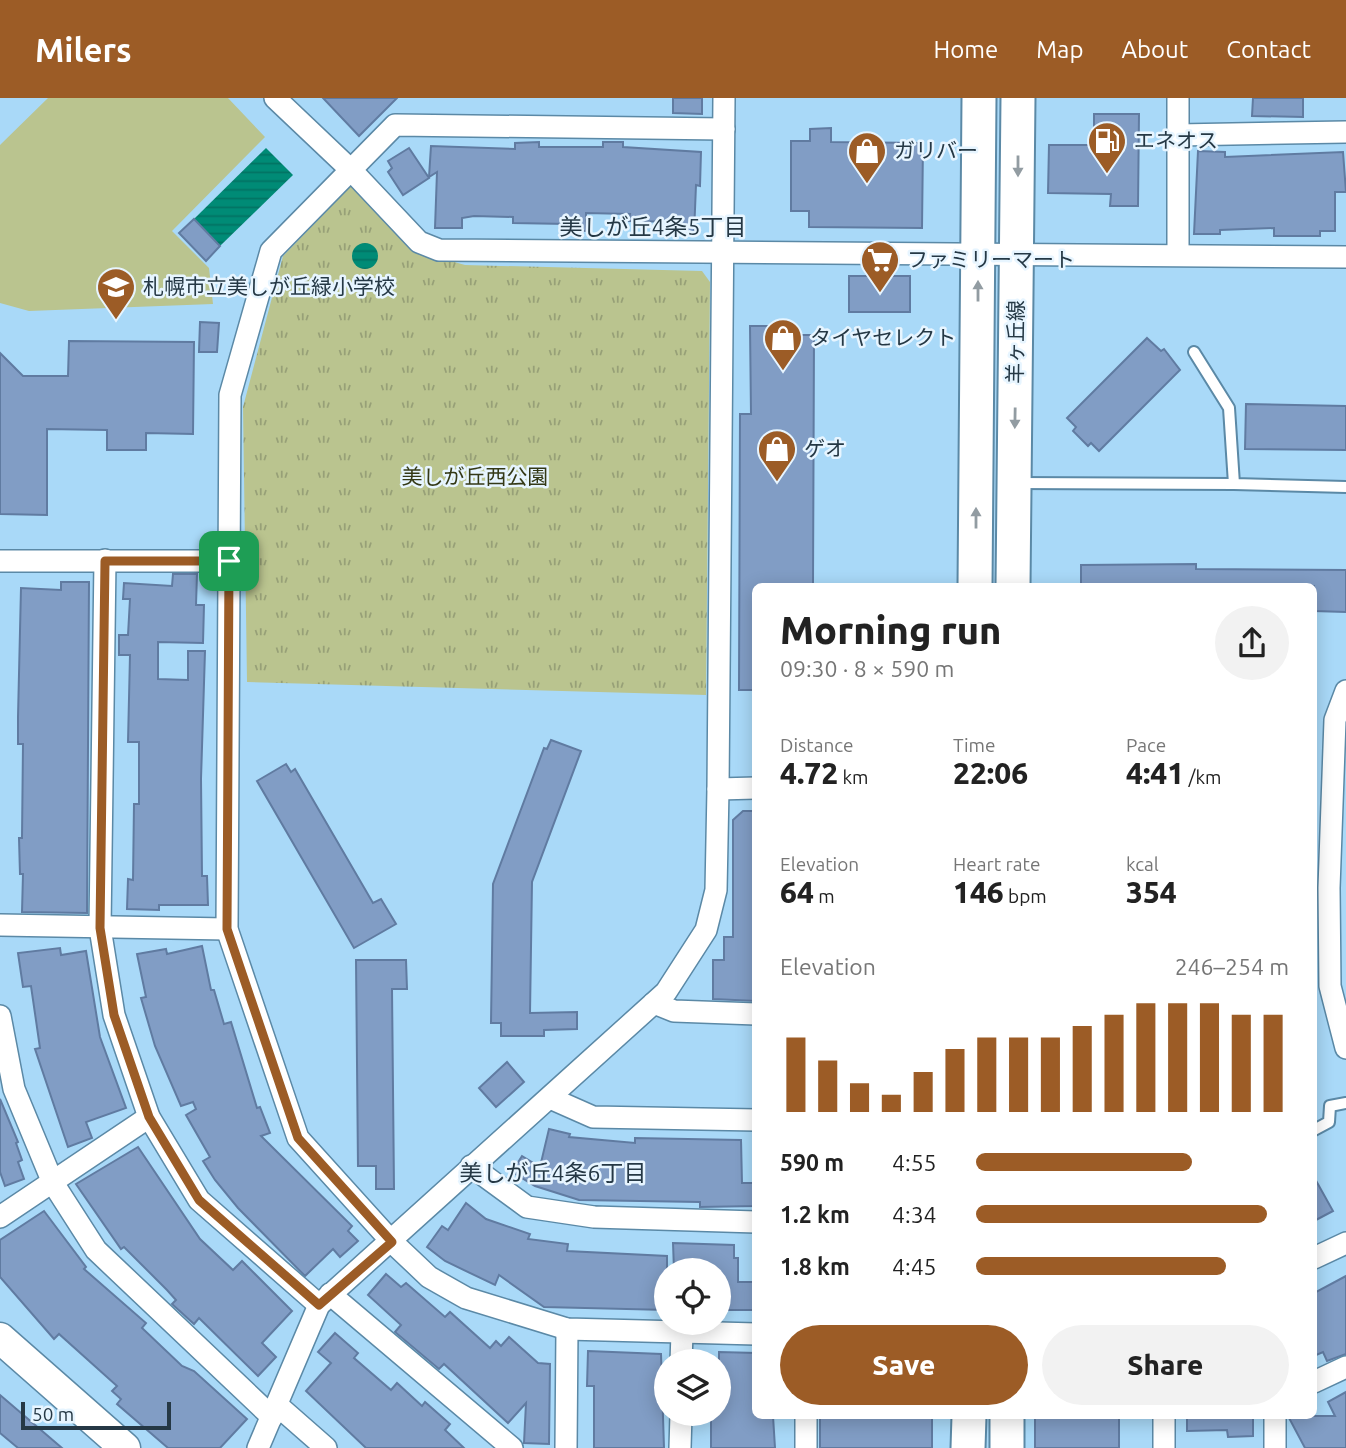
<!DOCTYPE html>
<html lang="en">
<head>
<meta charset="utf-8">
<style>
	:root { --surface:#fff; --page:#f2f2f2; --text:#222; --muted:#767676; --accent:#9c5c26 }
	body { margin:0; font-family:Ubuntu,"Noto Sans JP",sans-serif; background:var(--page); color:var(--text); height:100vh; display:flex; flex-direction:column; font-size:26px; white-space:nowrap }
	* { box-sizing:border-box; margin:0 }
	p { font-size:23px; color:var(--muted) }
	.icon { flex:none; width:38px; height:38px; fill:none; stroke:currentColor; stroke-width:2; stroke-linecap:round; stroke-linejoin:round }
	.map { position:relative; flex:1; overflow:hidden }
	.details { position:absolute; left:752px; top:485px; width:565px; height:836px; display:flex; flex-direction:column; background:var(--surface); border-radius:10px; box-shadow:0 4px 18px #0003 }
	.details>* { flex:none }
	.fabs { position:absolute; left:654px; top:1160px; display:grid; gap:14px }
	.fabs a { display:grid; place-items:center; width:77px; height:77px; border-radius:50%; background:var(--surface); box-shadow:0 4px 18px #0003; font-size:35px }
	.scale { position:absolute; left:21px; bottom:18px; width:150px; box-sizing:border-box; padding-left:7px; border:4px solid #253845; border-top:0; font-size:19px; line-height:24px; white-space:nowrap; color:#253845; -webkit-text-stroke:5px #e7f5ff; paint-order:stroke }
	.pin { position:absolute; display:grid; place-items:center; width:60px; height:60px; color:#fff; margin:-30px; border-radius:14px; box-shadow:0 4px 10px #0006 }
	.round { display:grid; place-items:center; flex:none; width:74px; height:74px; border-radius:37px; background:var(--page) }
	.overview { display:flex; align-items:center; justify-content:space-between; height:119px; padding:0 28px }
	h1 { font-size:38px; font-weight:800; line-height:52px }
	.figures { display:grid; grid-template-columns:repeat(3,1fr); gap:10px; height:119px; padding:7px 28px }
	.figures div { display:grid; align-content:center }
	.figures b { font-size:30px; font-weight:800 }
	.figures small { font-size:19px; font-weight:400 }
	.figures p { font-size:19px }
	.chart { height:196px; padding:14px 28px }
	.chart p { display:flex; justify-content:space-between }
	.chart svg { width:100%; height:126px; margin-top:7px; stroke:var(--accent); stroke-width:6 }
	.button { display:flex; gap:14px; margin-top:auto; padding:14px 28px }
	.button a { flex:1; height:80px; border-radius:42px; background:var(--accent); color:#fff; font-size:28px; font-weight:800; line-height:80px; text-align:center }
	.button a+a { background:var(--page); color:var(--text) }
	ul { padding:0 28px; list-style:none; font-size:23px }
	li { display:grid; grid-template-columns:112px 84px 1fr; align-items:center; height:52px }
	li i { height:18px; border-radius:9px; background:var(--accent) }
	header { display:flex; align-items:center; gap:42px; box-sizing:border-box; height:98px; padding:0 35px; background:var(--accent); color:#fff }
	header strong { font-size:33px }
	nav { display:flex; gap:38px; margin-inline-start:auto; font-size:24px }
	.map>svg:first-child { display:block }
	.park { fill:url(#park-tufts) }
	.garden { fill:#bac48f }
	.water { fill:url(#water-rules) }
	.building { fill:#819dc5; stroke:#607ba1; stroke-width:2 }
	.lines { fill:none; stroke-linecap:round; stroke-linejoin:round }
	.lane-casing { stroke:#5b89a6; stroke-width:14 }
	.street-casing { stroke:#5b89a6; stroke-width:24 }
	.secondary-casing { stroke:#5b89a6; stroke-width:33 }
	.primary-casing { stroke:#5b89a6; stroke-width:37 }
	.lane { stroke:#fff; stroke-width:10 }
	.street { stroke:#fff; stroke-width:21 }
	.secondary { stroke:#fff; stroke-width:30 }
	.primary { stroke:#fff; stroke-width:33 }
	.oneway { fill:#929ca2 }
	.route-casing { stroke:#fff; stroke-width:14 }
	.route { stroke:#9c5c26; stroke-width:9 }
	.labels { text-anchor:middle; stroke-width:5; stroke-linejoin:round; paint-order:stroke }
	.poi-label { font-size:21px; fill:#253845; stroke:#e7f5ff; text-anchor:start }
	.street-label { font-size:21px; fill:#253845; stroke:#e7f5ff }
	.park-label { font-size:21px; fill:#343916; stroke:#e7f5ff }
	.neighbourhood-label { font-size:23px; fill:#253845; stroke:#e7f5ff }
</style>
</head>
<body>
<header>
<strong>Milers</strong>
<nav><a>Home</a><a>Map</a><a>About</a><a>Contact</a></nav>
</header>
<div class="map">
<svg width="1346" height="1350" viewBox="0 0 1346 1350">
	<defs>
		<pattern id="park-tufts" width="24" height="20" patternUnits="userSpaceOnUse" patternTransform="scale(1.75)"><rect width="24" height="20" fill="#bac48f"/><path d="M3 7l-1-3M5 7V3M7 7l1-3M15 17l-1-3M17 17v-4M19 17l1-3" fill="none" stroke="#97a077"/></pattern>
		<pattern id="water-rules" width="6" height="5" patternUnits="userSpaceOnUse" patternTransform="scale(1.75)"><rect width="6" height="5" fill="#008b76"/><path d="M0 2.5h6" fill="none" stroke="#027363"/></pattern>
	</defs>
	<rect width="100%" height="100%" fill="#a9d9f8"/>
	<!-- park -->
	<path class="park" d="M351,88C392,128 408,152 465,167L702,173L710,184L706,597L247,584L243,309L283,158Z"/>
	<!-- garden -->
	<path class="garden" d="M48,0H228L265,39L172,133L209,170L213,206L29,213L0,205V47Z"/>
	<!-- water -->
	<g class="water">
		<path d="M266,50L293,77L220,148L194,121Z"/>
		<circle cx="365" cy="158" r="13"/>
	</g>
	<!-- building -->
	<g class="building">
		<path d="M323,0H397L359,38Z"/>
		<path d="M673,0H702V16L673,15Z"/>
		<path d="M1253,0H1303V19L1252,18Z"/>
		<path d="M1094,16H1139L1138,108H1110L1111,96L1048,95L1049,47H1094Z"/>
		<path d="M831,30V44L923,45L922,130L809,129V113H791V43H810V31Z"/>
		<path d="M539,44V49H603V44H623V49L701,54L700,88L696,87L694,136L675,135V124L629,123L630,116L586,115V133L567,132L568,126L513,125V119L474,118L462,120V130H435L437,74L429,79L431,48L515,51V45Z"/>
		<path d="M409,50L429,80L403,97L388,74L392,70L388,63Z"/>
		<path d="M1198,53L1225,54V59L1343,54L1346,94H1335V133H1320V138H1274V130L1220,132V136H1194Z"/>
		<path d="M194,121L220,148L206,163L179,135Z"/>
		<rect x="849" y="178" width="61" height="36"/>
		<path d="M200,224L219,225L217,254H199Z"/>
		<path d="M750,228H774V237H814L813,488H756V592H739L740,316H751Z"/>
		<path d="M1147,240L1161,253L1164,251L1180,272L1099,353L1091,345L1088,348L1073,333L1076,329L1067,320Z"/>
		<path d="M69,243L194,244L193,336L146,335V352H107V332L47,331V417L0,416V255L23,278H68Z"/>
		<path d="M1246,306L1346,308V352L1245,351Z"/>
		<path d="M1196,466V471L1346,472V514L1314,513V488H1081V467Z"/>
		<path d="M173,476H197L196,507H204L203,545L158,544V581L188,582V553H205L201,681L202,778H207L208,807H159V812L127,811L128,781L133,782L134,706H139V644H128L130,557H119V537H128L130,501H123L124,485L172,488Z"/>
		<path d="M61,484H89L87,815L22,814L23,776H20L19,740H22L23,646H18V619L21,490L61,492Z"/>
		<path d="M551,642L581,653L532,784L530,915L577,914V931L544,932V938H501V925H491L493,786L544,650L547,651Z"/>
		<path d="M286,666L291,674L295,671L373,805L381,801L396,826L354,850L257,683Z"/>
		<path d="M743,713H756V903L713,901V862H724V839H733V722Z"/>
		<path d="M202,848L211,892H214L224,926L231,924L257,1010L260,1009L270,1035L261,1038L352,1128L348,1133L358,1143L340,1159L333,1151L305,1178L238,1110L215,1082L203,1063L210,1059L186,1017L196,1011L193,1004L181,1008L155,948L141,900L146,899L137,856L166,851L167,856Z"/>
		<path d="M60,850L61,857L86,853L100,939L126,1010L86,1024L92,1040L68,1049L35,951L40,950L31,888L23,889L18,855Z"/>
		<path d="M356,862H406L407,891H392L394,1091H376V1068H358Z"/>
		<path d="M507,964L524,984L496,1009L479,990Z"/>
		<path d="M0,1001L18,1044L16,1045L22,1062L18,1064L24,1081L5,1088L0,1074Z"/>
		<path d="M549,1031L570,1036L569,1039L635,1045V1040L741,1042L742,1085H756V1108L700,1109V1104L579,1102L535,1088L512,1074L522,1058L540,1069Z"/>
		<path d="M138,1049L200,1141L233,1172L242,1163L292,1213L262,1245L276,1259L258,1278L199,1220L194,1226L172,1206L176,1202L167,1192L124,1149L121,1151L76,1086Z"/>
		<path d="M1314,1079L1333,1113L1314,1123Z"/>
		<path d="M466,1105L486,1121L530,1136L528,1141L568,1146L567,1153L667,1158V1212L544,1209L499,1177L495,1187L445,1163L427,1149L442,1128L448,1132Z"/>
		<path d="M44,1113L86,1169L84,1171L146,1225L142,1230L182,1268L194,1273L247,1321L220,1350H168L117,1306L121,1301L112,1293L117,1288L59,1236L54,1241L0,1179V1142Z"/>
		<path d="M673,1145L734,1147V1160H738V1184H756V1212H719V1172H674Z"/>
		<path d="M386,1176L401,1189L406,1185L445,1219L450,1214L490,1250L496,1243L501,1248L509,1239L538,1265L550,1266L549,1346L524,1345L526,1305L508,1325L444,1266L439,1271L395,1234L401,1227L368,1197Z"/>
		<path d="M1346,1178V1256L1327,1263L1323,1254L1314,1258V1195Z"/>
		<path d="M335,1235L358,1255L354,1260L391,1292L397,1285L422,1308L425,1304L450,1326L445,1332L464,1350H366L306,1293L331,1265L318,1254Z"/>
		<path d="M588,1253L661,1256L664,1350H594V1288H587Z"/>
		<path d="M719,1254L756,1255V1318H773L775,1350H711V1316H719Z"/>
		<path d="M1346,1294V1350H1305L1288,1318H1335L1328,1304Z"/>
		<path d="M0,1297L62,1350H18L0,1335Z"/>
		<rect x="820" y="1318" width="112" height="32"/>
		<rect x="1035" y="1318" width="84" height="32"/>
		<path d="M1187,1318H1253V1338L1228,1339L1227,1332L1187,1333Z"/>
	</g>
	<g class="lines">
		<defs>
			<g id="lane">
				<path d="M1194,254L1229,310L1234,386L1346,389"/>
				<path d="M1016,385L1234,386"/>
				<path d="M1314,1032L1329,1024L1330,1008L1346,1005"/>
			</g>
			<g id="street">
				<path d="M275,0L352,73L419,144L439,152L1346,159"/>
				<path d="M1178,0V157"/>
				<path d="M724,31L395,27L271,153L230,297L227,831L298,1040L392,1144L429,1179L466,1200L567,1231L756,1236"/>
				<path d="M1178,37L1346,34"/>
				<path d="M105,462L100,830L114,917L149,1019L199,1102L319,1207"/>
				<path d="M0,463H229"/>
				<path d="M1346,593L1335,622L1329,790L1330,888L1346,950"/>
				<path d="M718,691L756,690"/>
				<path d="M0,827L227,831"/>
				<path d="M654,905L674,913L756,916"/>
				<path d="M0,918L14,991L53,1085L96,1152L272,1319"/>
				<path d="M550,1000L593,1019L756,1022"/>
				<path d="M471,1068L527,1109L594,1119L756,1124"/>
				<path d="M0,1119L149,1019"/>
				<path d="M1314,1160L1346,1145"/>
				<path d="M330,1196L512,1350"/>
				<path d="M681,1264L682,1235"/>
				<path d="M1314,1284L1346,1269"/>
				<path d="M277,1307L326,1350"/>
				<path d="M1275,1318V1350"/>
				<path d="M258,1350L319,1207L666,894L706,832L716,792L718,691L724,0"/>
				<path d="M566,1350L567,1231"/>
				<path d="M680,1350L681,1316"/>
				<path d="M806,1350V1318"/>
				<path d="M1164,1350V1318"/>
			</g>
			<path id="secondary" d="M0,1240L125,1350"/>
			<g id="primary">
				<path d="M975,488L979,0"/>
				<path d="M1013,488L1018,0"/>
				<path d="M968,1350L969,1318"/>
				<path d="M1007,1350V1318"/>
			</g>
		</defs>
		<!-- lane casing -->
		<use href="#lane" class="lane-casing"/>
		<!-- street casing -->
		<use href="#street" class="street-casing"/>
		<!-- secondary casing -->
		<use href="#secondary" class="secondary-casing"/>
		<!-- primary casing -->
		<use href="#primary" class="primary-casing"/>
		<!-- lane -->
		<use href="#lane" class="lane"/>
		<!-- street -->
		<use href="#street" class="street"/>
		<!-- secondary -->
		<use href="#secondary" class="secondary"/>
		<!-- primary -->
		<use href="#primary" class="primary"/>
	</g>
	<!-- one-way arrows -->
	<defs><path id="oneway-solid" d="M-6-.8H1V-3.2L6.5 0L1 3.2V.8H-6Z" transform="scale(1.75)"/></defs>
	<g class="oneway">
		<use href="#oneway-solid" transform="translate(1018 68) rotate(90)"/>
		<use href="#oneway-solid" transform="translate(978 193) rotate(-90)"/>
		<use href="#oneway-solid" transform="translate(1015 320) rotate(91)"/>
		<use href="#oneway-solid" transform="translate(976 420) rotate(-90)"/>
	</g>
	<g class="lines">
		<defs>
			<path id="route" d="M105,463H229L227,831L298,1040L392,1144L319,1207L199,1102L149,1019L114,917L100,830Z"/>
		</defs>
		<!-- route casing -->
		<use href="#route" class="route-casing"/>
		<!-- route -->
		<use href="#route" class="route"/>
	</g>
	<!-- icons -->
	<defs>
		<symbol id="fuel-pin" viewBox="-11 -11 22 30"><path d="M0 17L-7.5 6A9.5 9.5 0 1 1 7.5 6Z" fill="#9c5c26" stroke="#e7f5ff"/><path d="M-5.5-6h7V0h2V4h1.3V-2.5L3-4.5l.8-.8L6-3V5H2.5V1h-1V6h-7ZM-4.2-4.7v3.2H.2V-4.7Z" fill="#fff"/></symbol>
		<symbol id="shop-pin" viewBox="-11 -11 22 30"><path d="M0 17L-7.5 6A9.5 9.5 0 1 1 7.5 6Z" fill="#9c5c26" stroke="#e7f5ff"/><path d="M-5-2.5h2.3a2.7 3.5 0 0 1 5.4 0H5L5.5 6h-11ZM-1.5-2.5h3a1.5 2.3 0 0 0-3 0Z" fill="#fff"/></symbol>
		<symbol id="supermarket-pin" viewBox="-11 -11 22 30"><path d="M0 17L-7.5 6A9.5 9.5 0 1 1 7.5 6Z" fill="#9c5c26" stroke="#e7f5ff"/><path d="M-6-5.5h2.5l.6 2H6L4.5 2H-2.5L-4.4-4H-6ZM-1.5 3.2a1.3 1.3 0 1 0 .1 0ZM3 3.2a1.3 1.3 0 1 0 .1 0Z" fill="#fff"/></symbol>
		<symbol id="school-pin" viewBox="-11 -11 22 30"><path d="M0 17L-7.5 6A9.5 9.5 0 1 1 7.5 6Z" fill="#9c5c26" stroke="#e7f5ff"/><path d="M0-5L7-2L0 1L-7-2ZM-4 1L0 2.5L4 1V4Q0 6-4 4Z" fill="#fff"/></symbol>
	</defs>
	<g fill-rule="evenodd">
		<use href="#fuel-pin" x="1085" y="21" width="44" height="60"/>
		<use href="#shop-pin" x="845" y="31" width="44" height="60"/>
		<use href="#supermarket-pin" x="858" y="140" width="44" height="60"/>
		<use href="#school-pin" x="94" y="167" width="44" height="60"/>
		<use href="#shop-pin" x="761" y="218" width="44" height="60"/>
		<use href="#shop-pin" x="755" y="329" width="44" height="60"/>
	</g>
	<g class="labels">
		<!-- poi labels -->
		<g class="poi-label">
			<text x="1134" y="50">エネオス</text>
			<text x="894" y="60">ガリバー</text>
			<text x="907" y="169">ファミリーマート</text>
			<text x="143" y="196">札幌市立美しが丘緑小学校</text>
			<text x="810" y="247">タイヤセレクト</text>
			<text x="804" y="358">ゲオ</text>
		</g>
		<!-- street labels -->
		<g class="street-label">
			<text transform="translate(1016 244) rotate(-89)" y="7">羊ヶ丘線</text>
		</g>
		<!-- park labels -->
		<g class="park-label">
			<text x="475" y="386">美しが丘西公園</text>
		</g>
		<!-- neighbourhood labels -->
		<g class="neighbourhood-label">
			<text x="653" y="137">美しが丘4条5丁目</text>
			<text x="553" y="1083">美しが丘4条6丁目</text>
		</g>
	</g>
</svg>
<div class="fabs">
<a><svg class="icon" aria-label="locate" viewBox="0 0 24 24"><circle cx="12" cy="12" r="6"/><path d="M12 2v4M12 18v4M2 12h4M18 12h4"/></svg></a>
<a><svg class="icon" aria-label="layers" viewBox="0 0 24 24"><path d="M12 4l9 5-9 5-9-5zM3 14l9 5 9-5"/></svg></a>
</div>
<div class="scale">50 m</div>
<div class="pin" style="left:229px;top:463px;background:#1e9e55"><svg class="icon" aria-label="arrive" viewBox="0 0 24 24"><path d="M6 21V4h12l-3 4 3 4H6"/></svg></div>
<section class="details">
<div class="overview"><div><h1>Morning run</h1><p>09:30 · 8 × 590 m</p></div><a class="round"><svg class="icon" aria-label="share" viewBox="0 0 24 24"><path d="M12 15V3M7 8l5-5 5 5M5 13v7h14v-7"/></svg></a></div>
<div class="figures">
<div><p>Distance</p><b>4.72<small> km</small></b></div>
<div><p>Time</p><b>22:06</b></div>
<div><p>Pace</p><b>4:41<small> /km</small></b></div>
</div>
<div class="figures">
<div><p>Elevation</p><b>64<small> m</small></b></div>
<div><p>Heart rate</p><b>146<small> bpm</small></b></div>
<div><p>kcal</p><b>354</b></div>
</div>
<div class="chart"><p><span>Elevation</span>246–254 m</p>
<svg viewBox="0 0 160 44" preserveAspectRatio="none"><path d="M5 44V18M15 44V26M25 44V34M35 44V38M45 44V30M55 44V22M65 44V18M75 44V18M85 44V18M95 44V14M105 44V10M115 44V6M125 44V6M135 44V6M145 44V10M155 44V10"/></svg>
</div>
<ul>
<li><b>590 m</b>4:55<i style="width:69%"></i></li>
<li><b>1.2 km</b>4:34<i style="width:93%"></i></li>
<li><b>1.8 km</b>4:45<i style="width:80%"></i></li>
</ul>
<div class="button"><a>Save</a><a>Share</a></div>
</section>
</div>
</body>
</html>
